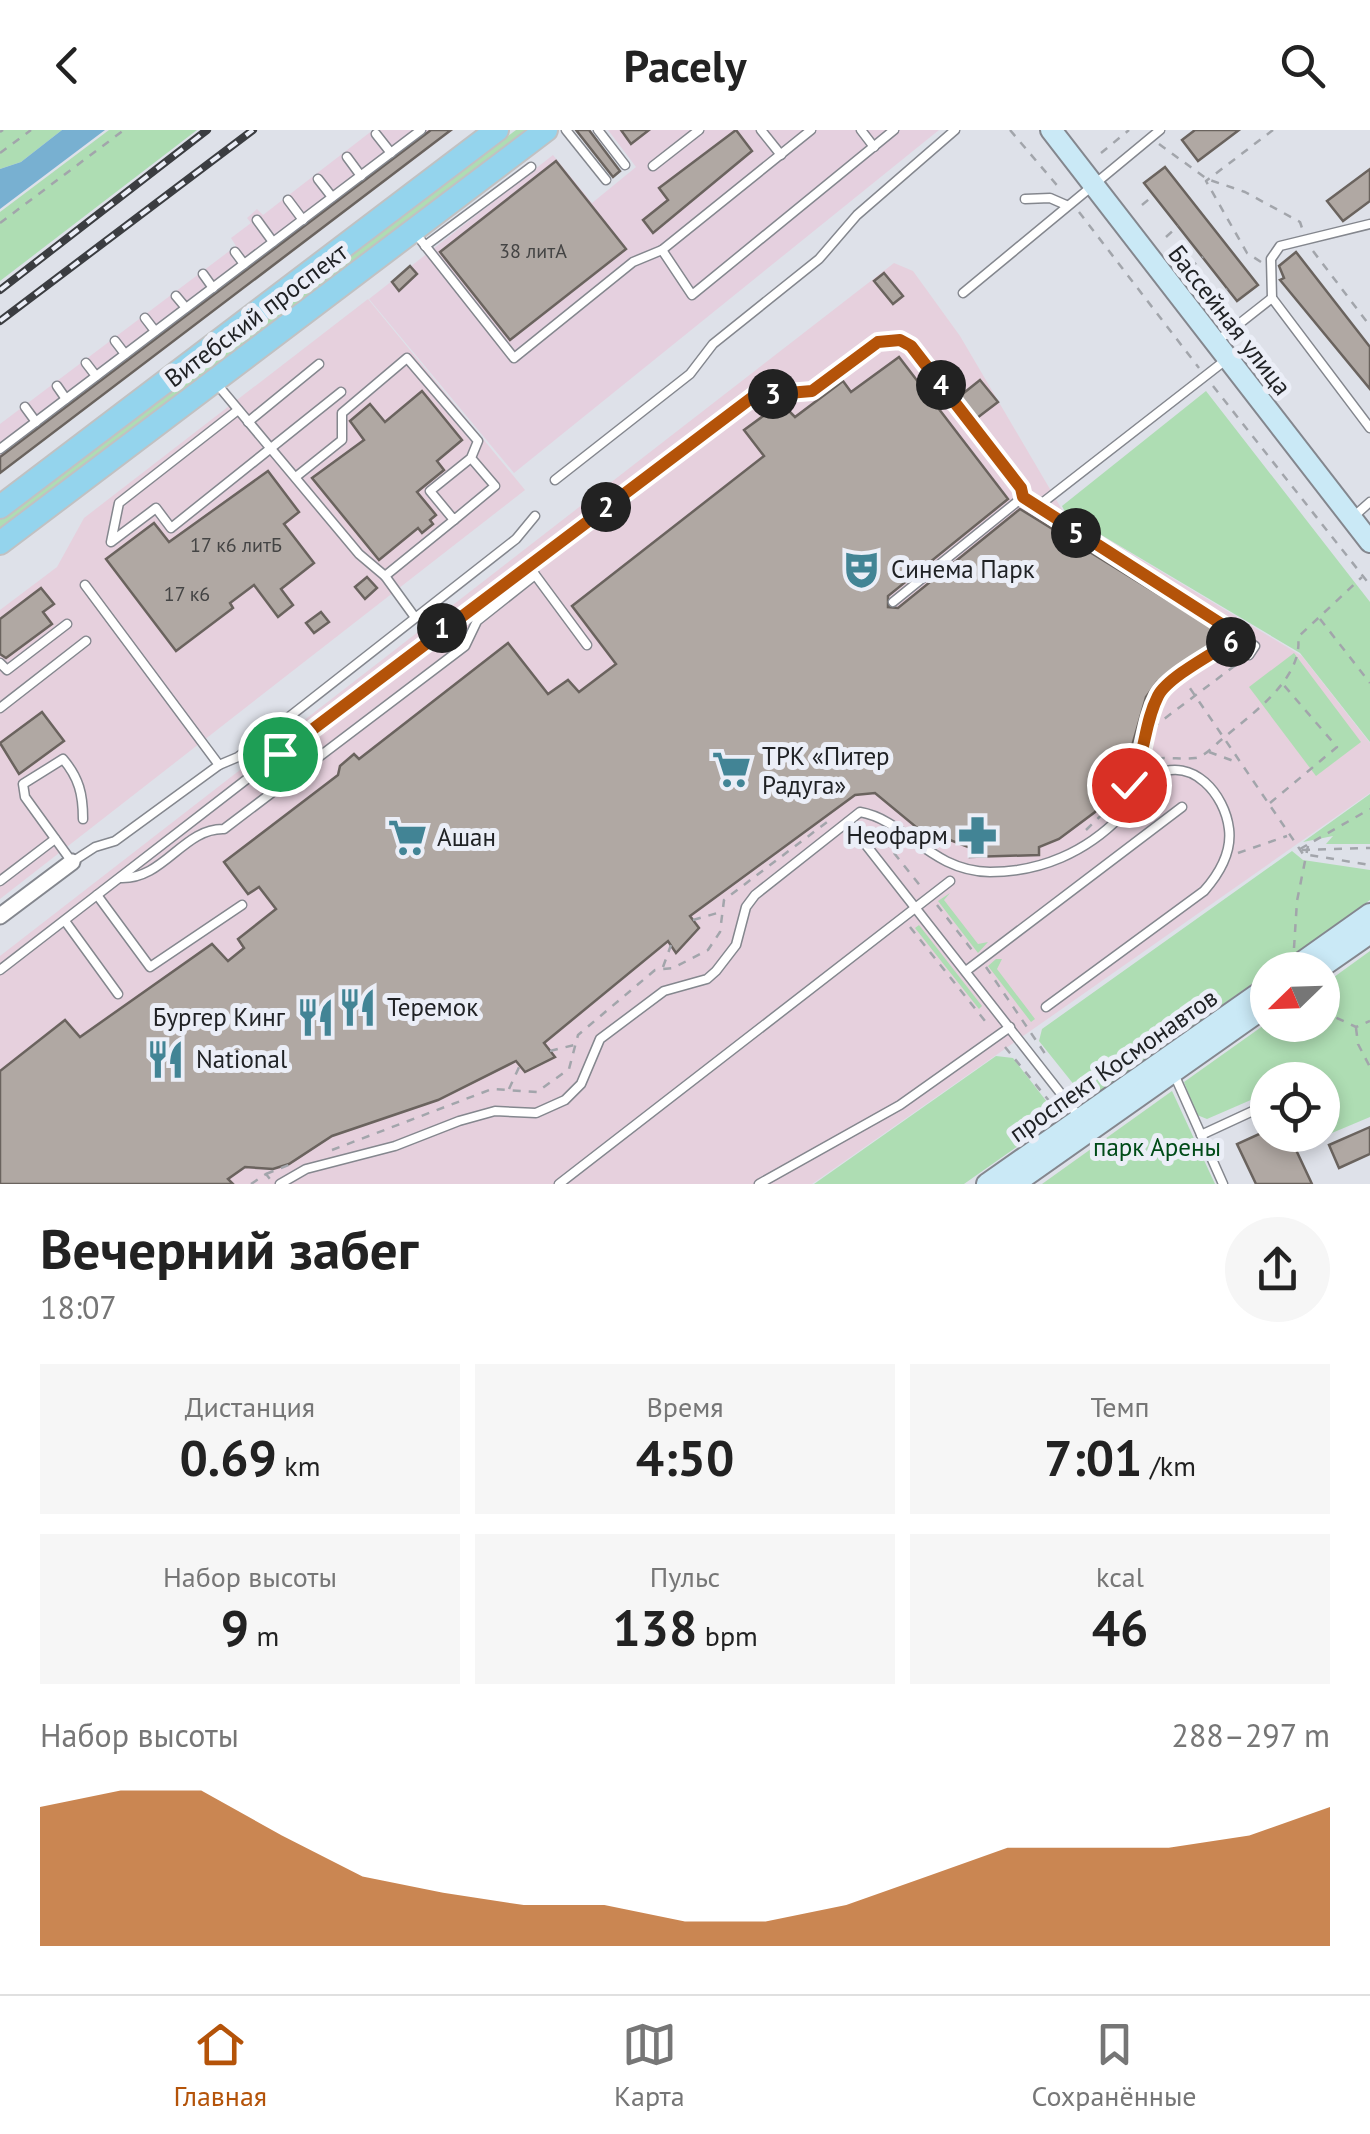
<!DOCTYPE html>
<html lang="ru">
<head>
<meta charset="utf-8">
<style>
	:root { --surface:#fff; --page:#f6f6f6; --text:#222; --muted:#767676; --line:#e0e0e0; --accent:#b45309 }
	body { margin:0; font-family:"PT Sans",sans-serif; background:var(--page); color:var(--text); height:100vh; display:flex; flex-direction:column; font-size:38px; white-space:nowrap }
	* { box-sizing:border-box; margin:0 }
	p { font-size:32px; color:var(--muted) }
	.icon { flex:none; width:55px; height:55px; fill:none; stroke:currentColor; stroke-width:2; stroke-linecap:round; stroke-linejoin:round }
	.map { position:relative; height:1054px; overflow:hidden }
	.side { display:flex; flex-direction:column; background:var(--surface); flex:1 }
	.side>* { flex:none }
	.needle { width:65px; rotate:247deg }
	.tools { position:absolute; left:1250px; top:822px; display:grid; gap:20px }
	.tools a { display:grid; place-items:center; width:90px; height:90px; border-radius:50%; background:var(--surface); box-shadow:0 5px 15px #0003; font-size:50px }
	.pin { position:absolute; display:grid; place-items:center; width:85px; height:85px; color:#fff; margin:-42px; border:5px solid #fff; border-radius:50%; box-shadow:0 2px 10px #0007 }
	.km { position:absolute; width:50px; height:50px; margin:-25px; border-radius:50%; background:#222; color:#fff; font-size:28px; line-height:50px; text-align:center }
	.round { display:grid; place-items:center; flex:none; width:105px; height:105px; border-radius:52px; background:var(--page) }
	.overview { display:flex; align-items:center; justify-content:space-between; height:170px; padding:0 40px }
	h1 { font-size:55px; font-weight:700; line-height:75px }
	.stats { display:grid; grid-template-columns:repeat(3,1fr); gap:15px; height:170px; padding:10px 40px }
	.stats div { display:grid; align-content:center; border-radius:0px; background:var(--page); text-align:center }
	.stats b { font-size:50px; font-weight:700 }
	.stats small { font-size:28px; font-weight:400 }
	.stats p { font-size:28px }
	.chart { height:280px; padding:20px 40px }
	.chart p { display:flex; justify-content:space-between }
	.chart svg { width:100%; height:180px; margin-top:10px; fill:var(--accent); opacity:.7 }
	header { display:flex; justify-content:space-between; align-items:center; height:130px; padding:0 40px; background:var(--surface); font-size:45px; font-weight:700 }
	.tabs { display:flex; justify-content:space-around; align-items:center; height:140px; border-top:2px solid var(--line); background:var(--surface); font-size:28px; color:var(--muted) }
	.tabs a { display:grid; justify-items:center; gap:5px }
	.tabs .current { color:var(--accent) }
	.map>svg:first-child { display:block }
	.commercial { fill:#e6d0dd }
	.industrial { fill:#e5d0df }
	.green { fill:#aeddb3 }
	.water { fill:#78b0d1 }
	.building { fill:#b0a8a3; stroke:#6a635e; stroke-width:2.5 }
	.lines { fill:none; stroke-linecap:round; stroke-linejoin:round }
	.lane-casing { stroke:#84878e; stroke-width:11 }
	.street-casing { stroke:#84878e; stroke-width:19 }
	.secondary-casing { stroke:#84878e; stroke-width:24 }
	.primary-casing { stroke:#c1c1c2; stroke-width:26 }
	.path { stroke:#a2a5ab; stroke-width:2.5; stroke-dasharray:8 8; stroke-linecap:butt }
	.lane { stroke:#fff; stroke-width:8 }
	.street { stroke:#fff; stroke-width:15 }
	.secondary { stroke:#cae9f6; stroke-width:20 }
	.primary { stroke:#94d4ed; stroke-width:22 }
	.rail-casing { stroke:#3b3d41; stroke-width:8 }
	.rail { stroke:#ebeef7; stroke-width:4; stroke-dasharray:11; stroke-linecap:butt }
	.route-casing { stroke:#fff; stroke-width:20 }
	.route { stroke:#b45309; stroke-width:12 }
	.labels { text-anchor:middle; stroke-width:10; stroke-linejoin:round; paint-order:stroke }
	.number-label { font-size:20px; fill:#444 }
	.street-label { font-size:25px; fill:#202225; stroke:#ebeef7 }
	.poi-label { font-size:25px; fill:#202225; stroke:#ebeef7; text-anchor:start }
	.park-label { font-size:25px; fill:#004b18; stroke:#ebeef7 }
</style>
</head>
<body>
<header><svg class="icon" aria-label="back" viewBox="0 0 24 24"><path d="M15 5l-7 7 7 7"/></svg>Pacely<svg class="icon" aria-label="search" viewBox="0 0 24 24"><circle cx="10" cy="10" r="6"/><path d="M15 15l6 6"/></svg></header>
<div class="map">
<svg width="1370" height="1054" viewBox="0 0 1370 1054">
	<rect width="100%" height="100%" fill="#dee1e9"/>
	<!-- commercial -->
	<g class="commercial">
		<path d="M894,133L913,141L960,206L1064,383L1302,526L1370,613V663L812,1054H0V826Z"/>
		<path d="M368,169L525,360L0,769V480L57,437L84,388Z"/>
	</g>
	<!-- industrial -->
	<g class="industrial">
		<path d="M373,0H453L0,342V294L236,116L231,108L251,93L247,88L257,79L263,85Z"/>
		<path d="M608,0H939L514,343L369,169L553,25L592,73L636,37Z"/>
	</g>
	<!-- green -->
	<g class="green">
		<path d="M0,0H62L21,32L0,39Z"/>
		<path d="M109,0H197L0,151V82Z"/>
		<path d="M516,0H528L0,399V390Z"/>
		<path d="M1206,261L1370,472V612L1300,523L1066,384L1062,376Z"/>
		<path d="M1294,523L1361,612L1316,646L1249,557Z"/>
		<path d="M1370,664V714H1326L1333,706L1303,712Z"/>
		<path d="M1292,721L1303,730L1370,740V770L1087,971L1039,911L1042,899Z"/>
		<path d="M950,763L944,770L978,814L988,812L978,823L938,771Z"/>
		<path d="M919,795L982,876L979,879L915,798Z"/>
		<path d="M1370,821V987L1320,1008L1313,1005H1322V950H1268L1267,963L1207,989L1197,985L1184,952L1267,893L1322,895L1323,855Z"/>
		<path d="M996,829H1002L997,839L1035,889L1031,892L988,836Z"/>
		<path d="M996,926L1013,928L1054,981L1052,992L964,1054H814Z"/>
		<path d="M1172,961L1215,1054H1042Z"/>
	</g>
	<!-- water -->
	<path class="water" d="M62,0H105L0,79V39L21,32Z"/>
	<!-- building -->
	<g class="building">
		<path d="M431,0H451L0,343V327Z"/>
		<path d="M576,0H589L620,41L613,47Z"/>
		<path d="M621,0H649L631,14Z"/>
		<path d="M736,0L752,21L653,103L643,90L668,70L659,58Z"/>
		<path d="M1195,0H1239L1198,31L1182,10Z"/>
		<path d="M556,31L626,119L510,210L440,122Z"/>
		<path d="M1165,37L1258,155L1237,171L1144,53Z"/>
		<path d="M1370,39V71L1343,91L1327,71Z"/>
		<path d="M1296,122L1370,217V259L1280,150L1284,148L1279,136Z"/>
		<path d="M410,136L417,144L399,161L392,152Z"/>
		<path d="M884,143L903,166L893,174L874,151Z"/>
		<path d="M899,227L1008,369L888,466V477L898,478L1020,379L1226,506L1157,552L1146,567L1124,644L1095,682L1059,709L1039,717V725L970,727L971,718L916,697L875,663L855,665L690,786L699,798L676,823L668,811L544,913L555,927L525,942L516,931L438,970L332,1006L289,1034L273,1039L245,1037L228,1049L233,1054H0V941L65,890L80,907L212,814L228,831L244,818L238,809L276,779L259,757L248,764L224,732L338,645L340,636L354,624L359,629L508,513L548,564L568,550L579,562L616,534L572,476L764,326L744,300L781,273L795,287L843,251L851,262Z"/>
		<path d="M980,250L998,272L977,288L960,266Z"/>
		<path d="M422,261L462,310L437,331L444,340L417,362L436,385L430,390L433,394L422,403L418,398L379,430L312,348L364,310L350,291L370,274L385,292Z"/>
		<path d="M268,341L299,382L284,394L314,433L281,459L293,475L278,487L254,455L230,473L233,478L176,521L106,429L154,393L169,412Z"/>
		<path d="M367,447L377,458L365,469L355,457Z"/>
		<path d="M41,458L54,474L43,482L52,494L6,528L0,524V489Z"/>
		<path d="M321,482L329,492L314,503L306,493Z"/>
		<path d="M42,582L64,611L19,644L0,613Z"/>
		<path d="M1370,997V1024L1339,1038L1329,1015Z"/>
		<path d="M1268,1000V1005H1289L1312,1054H1256L1237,1014Z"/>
	</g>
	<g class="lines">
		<defs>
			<g id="lane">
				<path d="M566,0L606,50"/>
				<path d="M598,0L625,35"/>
				<path d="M761,0L781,25"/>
				<path d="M861,0L874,17"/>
				<path d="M376,4L391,23"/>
				<path d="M347,27L361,46"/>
				<path d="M653,36L699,0"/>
				<path d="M318,49L332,67"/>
				<path d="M1025,69L1050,68L1066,75"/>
				<path d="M288,70L303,90"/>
				<path d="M257,90L273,112"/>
				<path d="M1370,94L1280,116L1271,129L1272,168L1370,298"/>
				<path d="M416,104L514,228L633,132L662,120L692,165L894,0"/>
				<path d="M425,116L531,37"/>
				<path d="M662,120L811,0"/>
				<path d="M235,122L244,134"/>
				<path d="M203,144L213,158"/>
				<path d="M963,163L1160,0"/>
				<path d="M176,166L186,178"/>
				<path d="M145,188L155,201"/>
				<path d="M115,211L125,224"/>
				<path d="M1216,212L1272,168"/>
				<path d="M1227,229L1037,377L1255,516L1249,525"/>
				<path d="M86,233L96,246"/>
				<path d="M216,253L359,424L385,446L454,390"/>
				<path d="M57,256L66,269"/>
				<path d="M25,277L36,292"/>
				<path d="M238,280L119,373L111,412L156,378L171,398L341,262"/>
				<path d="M248,292L319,234"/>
				<path d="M0,319L421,0"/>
				<path d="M297,346L342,310V283L407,228L478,311L471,328L430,361L454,390L495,356L471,328"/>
				<path d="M555,350L690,244L713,214L819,129L857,85L955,0"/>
				<path d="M1352,388L1370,372"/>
				<path d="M533,442L587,515"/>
				<path d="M385,446L414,486"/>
				<path d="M893,472L1023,367"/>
				<path d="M0,533L7,540L67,494"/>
				<path d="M0,578L86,511"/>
				<path d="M219,635L238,627L516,409L535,386"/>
				<path d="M83,689C83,664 79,648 63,629L23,654L25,667L72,732L95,717L115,711L219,635L85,455"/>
				<path d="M848,692L1080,988"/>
				<path d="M120,748C164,750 183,698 224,699L465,516L477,491L535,445"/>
				<path d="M0,751L55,709"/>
				<path d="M97,765L468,478L754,266C771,265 793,266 809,261C845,251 869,194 911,216L1021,358L1023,367L1037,377"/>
				<path d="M65,791L118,864"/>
				<path d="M0,840L97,765L150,837L242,775"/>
				<path d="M966,841L1182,677"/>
				<path d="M1174,944L1223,1054"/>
				<path d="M1201,1005L1268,974"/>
				<path d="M280,1054L306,1039L395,1016L459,991L495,981L536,983L565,970L581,954L600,909L664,861L707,849L716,841L736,815L746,777L755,765L860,682C906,690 930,741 990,742C1041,742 1086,722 1121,686C1133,673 1140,653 1155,645C1193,626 1225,665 1229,699C1232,723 1219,744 1204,761L1046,877"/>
				<path d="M559,1054L950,751"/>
				<path d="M759,1054L900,975L1010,897"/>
			</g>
			<path id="street" d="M0,786L72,732"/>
			<g id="secondary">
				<path d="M1051,0L1370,412"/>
				<path d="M1291,840L1370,784"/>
				<path d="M1317,840L1370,803"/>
				<path d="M987,1054L1268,857"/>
				<path d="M1014,1054L1268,875"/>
			</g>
			<g id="primary">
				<path d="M0,377L497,0"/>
				<path d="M0,413L546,0"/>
			</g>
		</defs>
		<!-- lane casing -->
		<use href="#lane" class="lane-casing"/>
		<!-- street casing -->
		<use href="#street" class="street-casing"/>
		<!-- secondary casing -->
		<use href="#secondary" class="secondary-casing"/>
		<!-- primary casing -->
		<use href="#primary" class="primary-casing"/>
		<!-- path -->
		<g class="path">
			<path d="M1010,0L1061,60"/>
			<path d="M0,2L3,0"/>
			<path d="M1159,14L1207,49L1245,62L1300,92L1303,101"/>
			<path d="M0,23L31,0"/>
			<path d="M1101,23L1129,0"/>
			<path d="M1142,75L1154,65"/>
			<path d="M1079,82L1199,238"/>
			<path d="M0,93L124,0"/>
			<path d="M1166,107L1178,96"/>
			<path d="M1313,121L1370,196"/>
			<path d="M1261,132L1247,123L1206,51L1273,0"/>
			<path d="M1190,138L1203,127"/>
			<path d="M1214,170L1227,159"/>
			<path d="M1213,256L1370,455"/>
			<path d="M1320,489L1370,553"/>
			<path d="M1181,545L1303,724L1370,735"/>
			<path d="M1152,598L1241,531"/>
			<path d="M1209,622L1239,633"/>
			<path d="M1141,635L1151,584L1164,557L1230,513"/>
			<path d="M1133,649C1151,619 1169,631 1195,628C1204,627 1214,616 1221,610C1249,586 1304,549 1298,507L1362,447"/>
			<path d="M1270,673L1337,617L1282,553"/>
			<path d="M874,698L922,758"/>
			<path d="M1086,700L1123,664"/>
			<path d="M1300,719L1370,679"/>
			<path d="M1302,720L1370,718"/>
			<path d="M1238,723L1287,706"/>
			<path d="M937,775L972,820"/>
			<path d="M693,790L721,782"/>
			<path d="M910,797L989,896"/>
			<path d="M1294,818L1297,771L1308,716"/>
			<path d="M663,837L671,815"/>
			<path d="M986,837L1046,925"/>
			<path d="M1322,881L1356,897L1370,891"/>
			<path d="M1356,898L1358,914L1370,937"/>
			<path d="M1005,917L1059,983"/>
			<path d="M550,921L574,915"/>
			<path d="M509,959L520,935"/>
			<path d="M332,1020L492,959L537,962L569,939L578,905L655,840L673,838L708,820L720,802L724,770L827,692L829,695"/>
			<path d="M266,1044L291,1034"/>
			<path d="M251,1054L266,1044L270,1049"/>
		</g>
		<!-- lane -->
		<use href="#lane" class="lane"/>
		<!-- street -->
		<use href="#street" class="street"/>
		<!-- secondary -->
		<use href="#secondary" class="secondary"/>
		<!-- primary -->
		<use href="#primary" class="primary"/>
		<defs>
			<g id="rail">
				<path d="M0,160L207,0"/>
				<path d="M0,191L253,0"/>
			</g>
		</defs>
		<!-- rail casing -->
		<use href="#rail" class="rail-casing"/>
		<!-- rail -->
		<use href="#rail" class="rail"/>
	</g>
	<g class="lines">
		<defs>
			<path id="route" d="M280,624L754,266L812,261L878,212L900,210L911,216L1021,358L1023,367L1240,506C1220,520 1168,546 1158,566C1143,595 1146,627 1129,655"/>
		</defs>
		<!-- route casing -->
		<use href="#route" class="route-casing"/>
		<!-- route -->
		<use href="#route" class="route"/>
	</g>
	<!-- icons -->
	<defs>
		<symbol id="theatre-bare" viewBox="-9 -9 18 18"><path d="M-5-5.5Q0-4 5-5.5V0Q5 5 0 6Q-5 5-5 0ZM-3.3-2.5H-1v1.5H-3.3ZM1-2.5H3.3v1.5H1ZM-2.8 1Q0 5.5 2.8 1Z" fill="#428495" stroke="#ebeef7" stroke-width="2.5" paint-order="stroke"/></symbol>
		<symbol id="supermarket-bare" viewBox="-9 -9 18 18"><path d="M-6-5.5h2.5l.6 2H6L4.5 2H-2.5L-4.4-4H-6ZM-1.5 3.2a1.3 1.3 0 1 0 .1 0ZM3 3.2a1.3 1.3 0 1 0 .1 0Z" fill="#428495" stroke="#ebeef7" stroke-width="2.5" paint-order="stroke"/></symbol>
		<symbol id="pharmacy-bare" viewBox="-9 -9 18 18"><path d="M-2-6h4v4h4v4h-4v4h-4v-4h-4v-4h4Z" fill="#428495" stroke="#ebeef7" stroke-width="2.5" paint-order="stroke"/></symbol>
		<symbol id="restaurant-bare" viewBox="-9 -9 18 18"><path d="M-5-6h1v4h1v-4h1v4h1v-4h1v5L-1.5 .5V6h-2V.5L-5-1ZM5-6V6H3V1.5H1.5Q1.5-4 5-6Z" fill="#428495" stroke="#ebeef7" stroke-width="2.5" paint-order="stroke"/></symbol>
	</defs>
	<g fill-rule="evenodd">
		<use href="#theatre-bare" x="834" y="412" width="55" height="55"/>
		<use href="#supermarket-bare" x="704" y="612" width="55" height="55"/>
		<use href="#pharmacy-bare" x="950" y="678" width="55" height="55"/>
		<use href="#supermarket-bare" x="380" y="680" width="55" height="55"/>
		<use href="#restaurant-bare" x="330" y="850" width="55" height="55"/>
		<use href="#restaurant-bare" x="288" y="860" width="55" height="55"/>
		<use href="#restaurant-bare" x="138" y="902" width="55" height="55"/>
	</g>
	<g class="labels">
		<!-- number labels -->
		<g class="number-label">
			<text x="533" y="128">38 литА</text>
			<text x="236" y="422">17 к6 литБ</text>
			<text x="187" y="471">17 к6</text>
		</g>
		<!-- street labels -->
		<g class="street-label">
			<text transform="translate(256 185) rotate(-37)" y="9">Витебский проспект</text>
			<text transform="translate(1230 190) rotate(52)" y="9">Бассейная улица</text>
			<text transform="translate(1113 935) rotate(-35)" y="9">проспект Космонавтов</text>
		</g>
		<!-- poi labels -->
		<g class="poi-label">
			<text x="891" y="448">Синема Парк</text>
			<text x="762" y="635">ТРК «Питер<tspan x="762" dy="29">Радуга»</tspan></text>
			<text x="948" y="714" text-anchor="end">Неофарм</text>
			<text x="437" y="716">Ашан</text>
			<text x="387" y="886">Теремок</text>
			<text x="285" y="896" text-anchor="end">Бургер Кинг</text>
			<text x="196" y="938">National</text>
		</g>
		<!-- park labels -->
		<g class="park-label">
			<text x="1157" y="1026">парк Арены</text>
		</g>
	</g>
</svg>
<div class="tools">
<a><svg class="needle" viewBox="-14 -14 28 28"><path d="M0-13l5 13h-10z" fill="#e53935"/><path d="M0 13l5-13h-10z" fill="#767676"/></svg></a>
<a><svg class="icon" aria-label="locate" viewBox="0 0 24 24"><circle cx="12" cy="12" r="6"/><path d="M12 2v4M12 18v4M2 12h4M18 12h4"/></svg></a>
</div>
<div class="pin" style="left:280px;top:624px;background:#1e9e55"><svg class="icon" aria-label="arrive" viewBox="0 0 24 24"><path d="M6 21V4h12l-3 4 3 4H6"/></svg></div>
<div class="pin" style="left:1129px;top:655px;background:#d93025"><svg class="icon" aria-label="check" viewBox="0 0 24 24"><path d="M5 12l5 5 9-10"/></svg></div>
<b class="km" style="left:442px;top:498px">1</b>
<b class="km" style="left:606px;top:377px">2</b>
<b class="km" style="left:773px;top:264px">3</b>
<b class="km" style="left:941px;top:255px">4</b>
<b class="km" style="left:1076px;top:403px">5</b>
<b class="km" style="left:1231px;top:512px">6</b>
</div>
<section class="side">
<div class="overview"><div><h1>Вечерний забег</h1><p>18:07</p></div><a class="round"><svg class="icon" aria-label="share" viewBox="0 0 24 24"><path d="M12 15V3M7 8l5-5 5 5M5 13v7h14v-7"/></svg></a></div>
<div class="stats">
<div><p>Дистанция</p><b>0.69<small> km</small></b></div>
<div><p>Время</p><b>4:50</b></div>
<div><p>Темп</p><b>7:01<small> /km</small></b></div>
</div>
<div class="stats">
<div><p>Набор высоты</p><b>9<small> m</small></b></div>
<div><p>Пульс</p><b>138<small> bpm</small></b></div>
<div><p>kcal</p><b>46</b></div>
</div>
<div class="chart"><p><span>Набор высоты</span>288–297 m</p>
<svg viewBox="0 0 160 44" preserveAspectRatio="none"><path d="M0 44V10L10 6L20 6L30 17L40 27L50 31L60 34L70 34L80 38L90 38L100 34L110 27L120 20L130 20L140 20L150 17L160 10V44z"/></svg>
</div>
</section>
<nav class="tabs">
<a class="current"><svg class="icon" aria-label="home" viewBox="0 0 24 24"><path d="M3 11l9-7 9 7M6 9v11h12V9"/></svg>Главная</a>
<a><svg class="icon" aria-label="map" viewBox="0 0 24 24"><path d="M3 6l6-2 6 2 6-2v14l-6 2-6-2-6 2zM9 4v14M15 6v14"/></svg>Карта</a>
<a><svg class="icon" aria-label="saved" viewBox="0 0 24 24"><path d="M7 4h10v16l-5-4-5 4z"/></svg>Сохранённые</a>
</nav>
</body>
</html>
